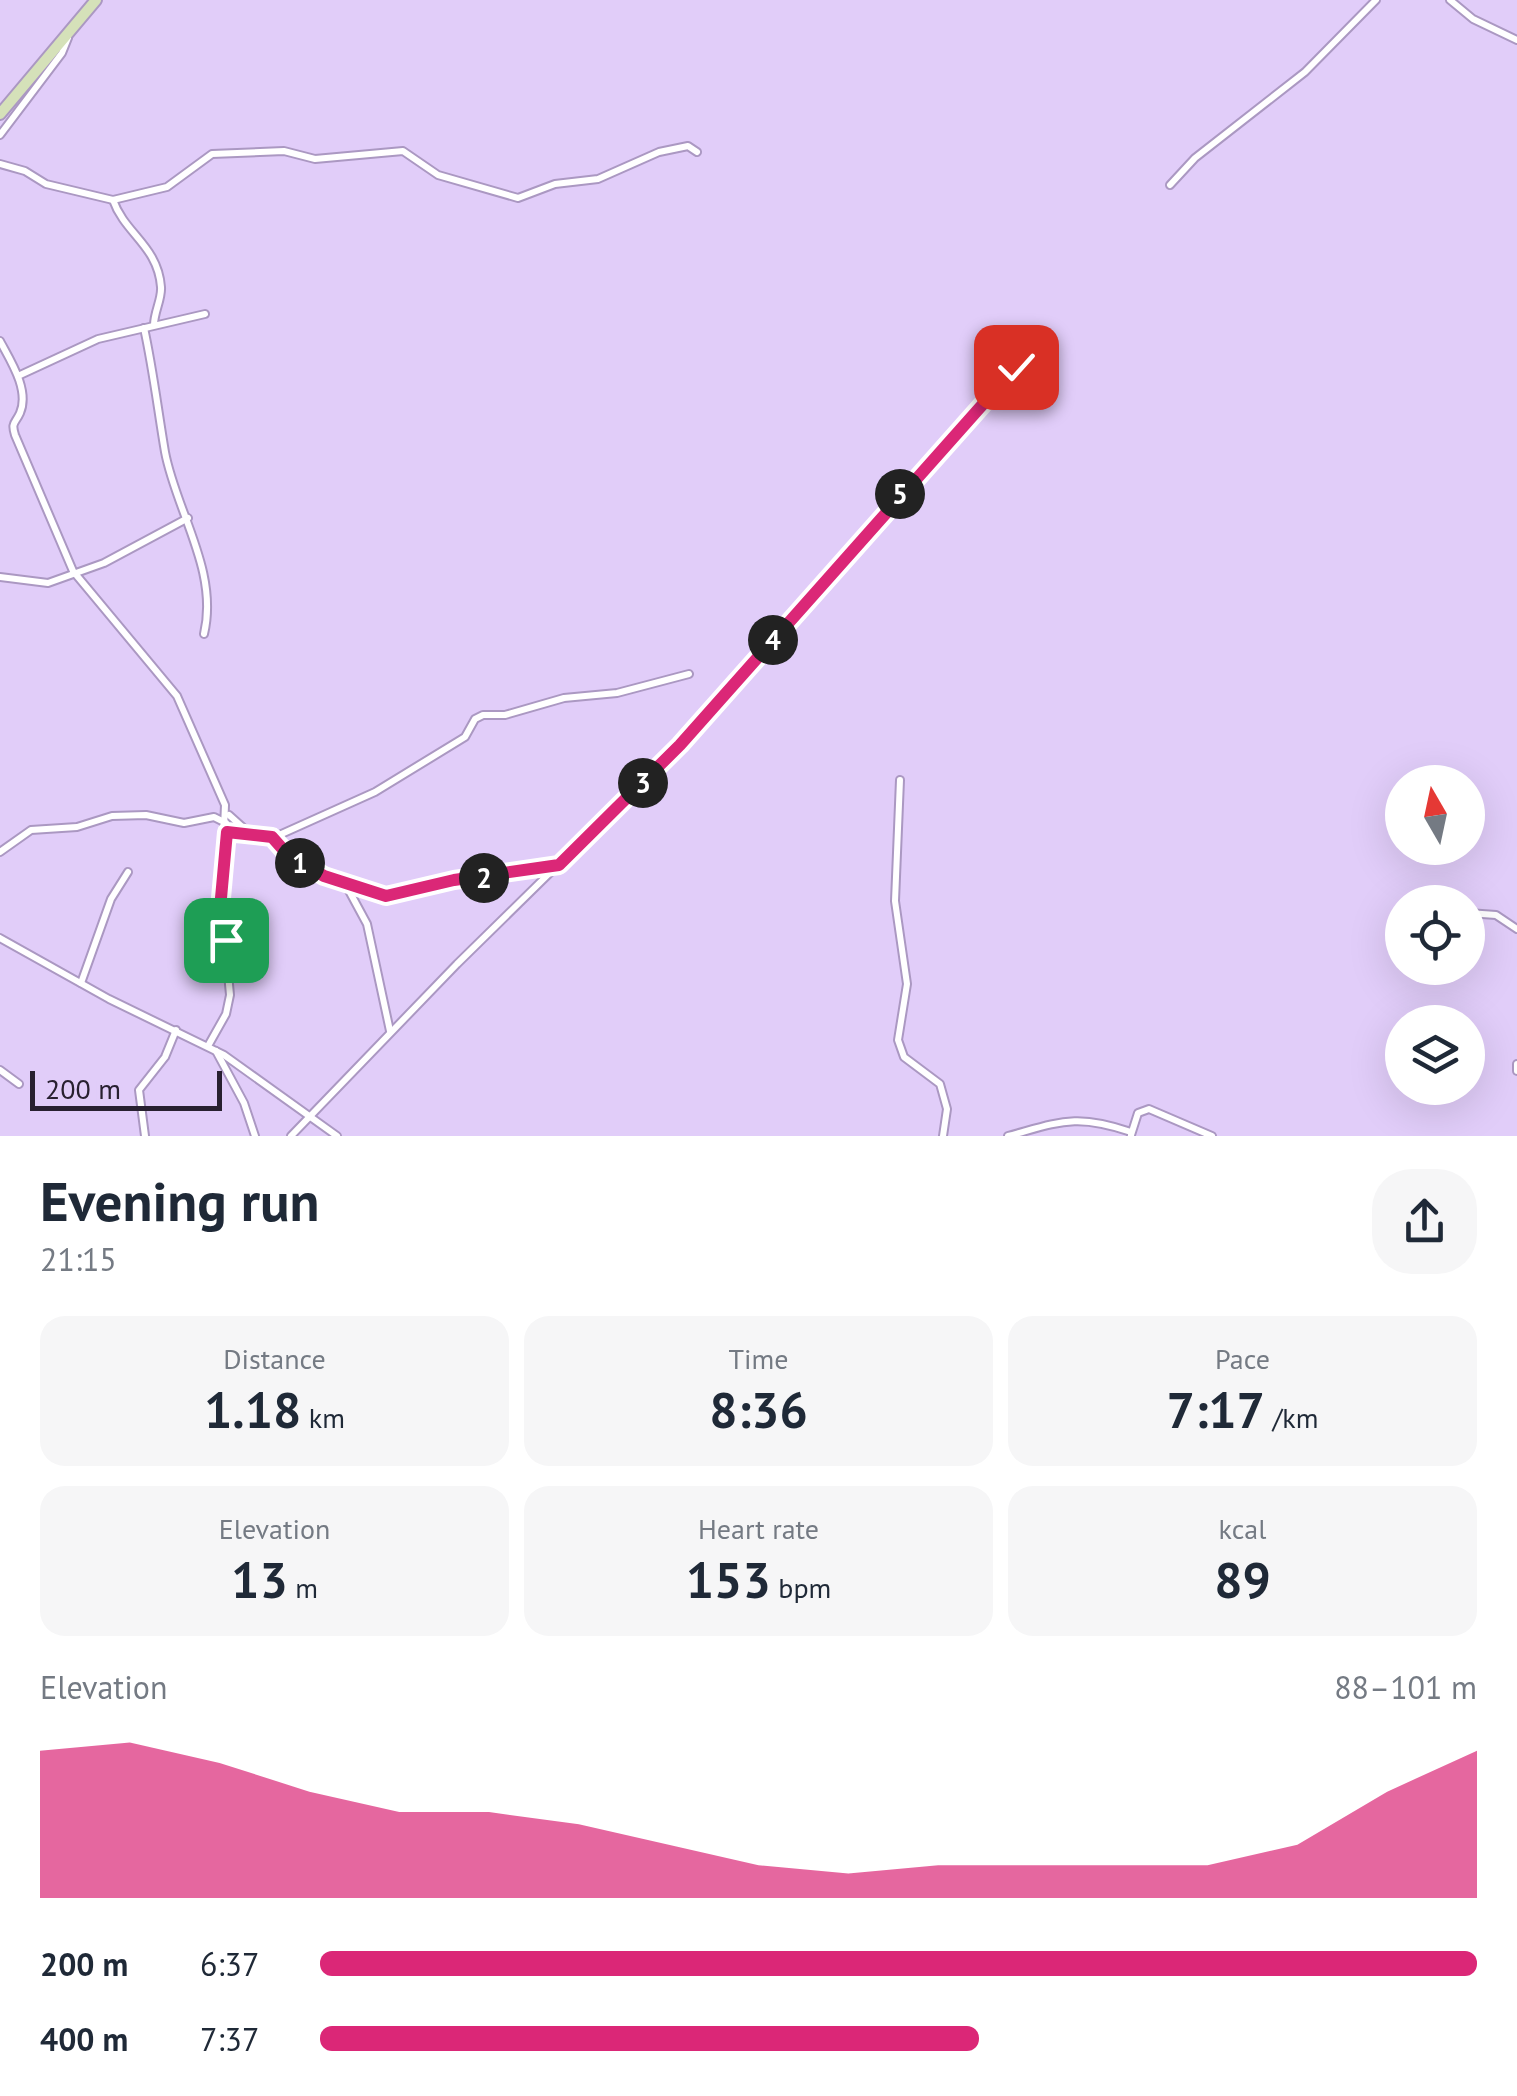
<!DOCTYPE html>
<html lang="en">
<head>
<meta charset="utf-8">
<style>
	:root { --surface:#fff; --page:#f6f6f7; --text:#1f2937; --muted:#747a83; --accent:#db2777 }
	body { margin:0; font-family:"PT Sans",sans-serif; background:var(--page); color:var(--text); height:100vh; display:flex; flex-direction:column; font-size:38px; white-space:nowrap }
	* { box-sizing:border-box; margin:0 }
	p { font-size:32px; color:var(--muted) }
	.icon { flex:none; width:55px; height:55px; fill:none; stroke:currentColor; stroke-width:2; stroke-linecap:round; stroke-linejoin:round }
	.map { position:relative; height:1136px; overflow:hidden }
	.drawer { display:flex; flex-direction:column; background:var(--surface); flex:1 }
	.drawer>* { flex:none }
	.needle { width:65px; rotate:351deg }
	.tools { position:absolute; left:1385px; top:765px; display:grid; gap:20px }
	.tools a { display:grid; place-items:center; width:100px; height:100px; border-radius:50%; background:var(--surface); box-shadow:0 10px 40px #0002; font-size:50px }
	.scale { position:absolute; left:30px; bottom:25px; width:192px; box-sizing:border-box; padding-left:10px; border:5px solid #282030; border-top:0; font-size:28px; line-height:35px; white-space:nowrap; color:#282030; -webkit-text-stroke:8px #e1cdf9; paint-order:stroke }
	.pin { position:absolute; display:grid; place-items:center; width:85px; height:85px; color:#fff; margin:-42px; border-radius:20px; box-shadow:0 5px 15px #0006 }
	.km { position:absolute; width:50px; height:50px; margin:-25px; border-radius:50%; background:#222; color:#fff; font-size:28px; line-height:50px; text-align:center }
	.round { display:grid; place-items:center; flex:none; width:105px; height:105px; border-radius:40px; background:var(--page) }
	.overview { display:flex; align-items:center; justify-content:space-between; height:170px; padding:0 40px }
	h1 { font-size:55px; font-weight:800; line-height:75px }
	.figures { display:grid; grid-template-columns:repeat(3,1fr); gap:15px; height:170px; padding:10px 40px }
	.figures div { display:grid; align-content:center; border-radius:25px; background:var(--page); text-align:center }
	.figures b { font-size:50px; font-weight:800 }
	.figures small { font-size:28px; font-weight:400 }
	.figures p { font-size:28px }
	.chart { height:280px; padding:20px 40px }
	.chart p { display:flex; justify-content:space-between }
	.chart svg { width:100%; height:180px; margin-top:10px; fill:var(--accent); opacity:.7 }
	ul { padding:0 40px; list-style:none; font-size:32px }
	li { display:grid; grid-template-columns:160px 120px 1fr; align-items:center; height:75px }
	li i { height:25px; border-radius:12px; background:var(--accent) }
	.map>svg:first-child { display:block }
	.lines { fill:none; stroke-linecap:round; stroke-linejoin:round }
	.minor-casing { stroke:#ab98c2; stroke-width:10 }
	.secondary-casing { stroke:#ab98c2; stroke-width:14 }
	.minor { stroke:#fff; stroke-width:6 }
	.secondary { stroke:#d5e1b9; stroke-width:10 }
	.route-casing { stroke:#fff; stroke-width:20 }
	.route { stroke:#db2777; stroke-width:12 }
</style>
</head>
<body>
<div class="map">
<svg width="1517" height="1136" viewBox="0 0 1517 1136">
	<rect width="100%" height="100%" fill="#e1cdf9"/>
	<g class="lines">
		<defs>
			<g id="minor">
				<path d="M1450,0L1473,19L1517,40"/>
				<path d="M0,135L62,53L68,38"/>
				<path d="M0,164L25,171L46,184L113,200L167,187L212,154L284,151L315,159L403,151L438,175L518,198L555,184L598,179L659,152L688,146L697,152"/>
				<path d="M1170,185L1195,158L1305,72L1376,0"/>
				<path d="M113,200C125,234 158,246 161,287C162,299 154,312 154,325"/>
				<path d="M144,328C153,369 158,411 165,452C176,511 219,571 204,634"/>
				<path d="M0,341C10,360 30,390 20,413C15,424 11,422 15,435L73,571L177,696L225,805L221,898L230,995L226,1014L208,1046"/>
				<path d="M18,376L98,339L205,314"/>
				<path d="M0,577L48,583L104,563L188,518"/>
				<path d="M900,780L895,901L907,984L898,1040L904,1057L940,1084L947,1109L943,1136"/>
				<path d="M229,815L249,833"/>
				<path d="M227,831L277,836L375,792L465,737L475,719L483,715H505L564,698L617,693L689,674"/>
				<path d="M271,837L288,855L324,876L386,896L454,880L559,865"/>
				<path d="M0,852L31,830L77,827L112,816L146,815L184,823L214,817L226,823"/>
				<path d="M347,887L367,924L390,1031"/>
				<path d="M1468,913L1496,915L1517,929"/>
				<path d="M0,938L109,999L224,1055L337,1136"/>
				<path d="M81,983L111,899L128,872"/>
				<path d="M216,1051L244,1103L255,1136"/>
				<path d="M1517,1064V1071"/>
				<path d="M0,1070L19,1084"/>
				<path d="M1131,1135L1138,1113L1149,1109L1212,1136"/>
				<path d="M145,1136L139,1090L165,1057L176,1030"/>
				<path d="M291,1136L457,964L680,745L1041,337"/>
				<path d="M1008,1136C1060,1122 1076,1113 1131,1132"/>
			</g>
			<path id="secondary" d="M0,114L96,0"/>
		</defs>
		<!-- minor casing -->
		<use href="#minor" class="minor-casing"/>
		<!-- secondary casing -->
		<use href="#secondary" class="secondary-casing"/>
		<!-- minor -->
		<use href="#minor" class="minor"/>
		<!-- secondary -->
		<use href="#secondary" class="secondary"/>
	</g>
	<g class="lines">
		<defs>
			<path id="route" d="M226,940L221,898L227,832L272,837L288,855L324,876L386,896L454,880L559,865L680,745L1016,367"/>
		</defs>
		<!-- route casing -->
		<use href="#route" class="route-casing"/>
		<!-- route -->
		<use href="#route" class="route"/>
	</g>
</svg>
<div class="tools">
<a><svg class="needle" viewBox="-14 -14 28 28"><path d="M0-13l5 13h-10z" fill="#e53935"/><path d="M0 13l5-13h-10z" fill="#747a83"/></svg></a>
<a><svg class="icon" aria-label="locate" viewBox="0 0 24 24"><circle cx="12" cy="12" r="6"/><path d="M12 2v4M12 18v4M2 12h4M18 12h4"/></svg></a>
<a><svg class="icon" aria-label="layers" viewBox="0 0 24 24"><path d="M12 4l9 5-9 5-9-5zM3 14l9 5 9-5"/></svg></a>
</div>
<div class="scale">200 m</div>
<div class="pin" style="left:226px;top:940px;background:#1e9e55"><svg class="icon" aria-label="arrive" viewBox="0 0 24 24"><path d="M6 21V4h12l-3 4 3 4H6"/></svg></div>
<div class="pin" style="left:1016px;top:367px;background:#d93025"><svg class="icon" aria-label="check" viewBox="0 0 24 24"><path d="M5 12l5 5 9-10"/></svg></div>
<b class="km" style="left:300px;top:863px">1</b>
<b class="km" style="left:484px;top:878px">2</b>
<b class="km" style="left:643px;top:783px">3</b>
<b class="km" style="left:773px;top:640px">4</b>
<b class="km" style="left:900px;top:494px">5</b>
</div>
<section class="drawer">
<div class="overview"><div><h1>Evening run</h1><p>21:15</p></div><a class="round"><svg class="icon" aria-label="share" viewBox="0 0 24 24"><path d="M12 15V3M7 8l5-5 5 5M5 13v7h14v-7"/></svg></a></div>
<div class="figures">
<div><p>Distance</p><b>1.18<small> km</small></b></div>
<div><p>Time</p><b>8:36</b></div>
<div><p>Pace</p><b>7:17<small> /km</small></b></div>
</div>
<div class="figures">
<div><p>Elevation</p><b>13<small> m</small></b></div>
<div><p>Heart rate</p><b>153<small> bpm</small></b></div>
<div><p>kcal</p><b>89</b></div>
</div>
<div class="chart"><p><span>Elevation</span>88–101 m</p>
<svg viewBox="0 0 160 44" preserveAspectRatio="none"><path d="M0 44V8L10 6L20 11L30 18L40 23L50 23L60 26L70 31L80 36L90 38L100 36L110 36L120 36L130 36L140 31L150 18L160 8V44z"/></svg>
</div>
<ul>
<li><b>200 m</b>6:37<i style="width:100%"></i></li>
<li><b>400 m</b>7:37<i style="width:57%"></i></li>
</ul>
</section>
</body>
</html>
